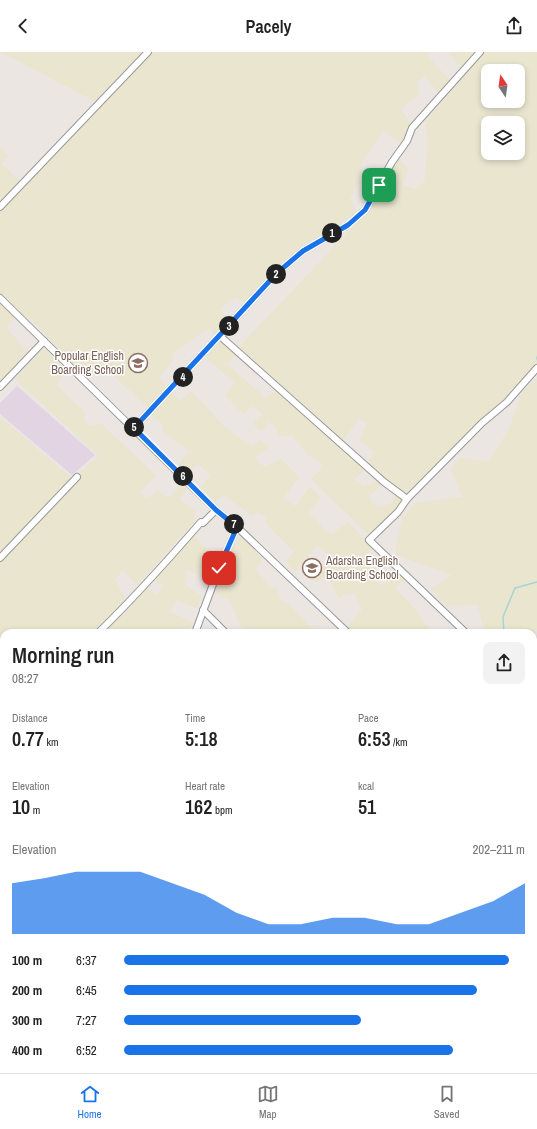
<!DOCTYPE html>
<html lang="en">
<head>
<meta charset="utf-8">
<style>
	:root { --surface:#fff; --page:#f2f2f2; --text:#222; --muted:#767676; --line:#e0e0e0; --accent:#1a73e8 }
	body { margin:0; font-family:"Archivo Narrow",sans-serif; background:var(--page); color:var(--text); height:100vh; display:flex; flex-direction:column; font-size:15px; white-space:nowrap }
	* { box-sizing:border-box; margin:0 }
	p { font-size:13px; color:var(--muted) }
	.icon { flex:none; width:22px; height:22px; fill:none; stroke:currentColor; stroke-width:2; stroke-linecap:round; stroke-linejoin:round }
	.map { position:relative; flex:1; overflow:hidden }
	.panel { position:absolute; left:0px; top:577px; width:537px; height:444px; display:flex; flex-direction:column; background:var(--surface); border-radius:12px 12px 0 0; box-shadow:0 2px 6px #0003 }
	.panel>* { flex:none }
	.needle { width:26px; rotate:347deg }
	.controls { position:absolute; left:481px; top:12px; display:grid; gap:8px }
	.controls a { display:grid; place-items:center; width:44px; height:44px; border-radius:8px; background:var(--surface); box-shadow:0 2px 6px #0003; font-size:20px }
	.pin { position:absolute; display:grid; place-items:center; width:34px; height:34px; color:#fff; margin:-17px; border-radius:8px; box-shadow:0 2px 6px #0006 }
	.km { position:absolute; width:20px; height:20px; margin:-10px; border-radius:50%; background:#222; color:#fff; font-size:11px; line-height:20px; text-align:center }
	.round { display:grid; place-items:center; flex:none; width:42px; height:42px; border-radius:8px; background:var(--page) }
	.headline { display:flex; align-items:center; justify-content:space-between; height:68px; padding:0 12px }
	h1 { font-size:22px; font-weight:600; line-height:30px }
	.stats { display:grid; grid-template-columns:repeat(3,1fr); gap:6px; height:68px; padding:4px 12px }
	.stats div { display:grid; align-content:center }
	.stats b { font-size:20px; font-weight:600 }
	.stats small { font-size:11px; font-weight:400 }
	.stats p { font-size:11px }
	.chart { height:112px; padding:8px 12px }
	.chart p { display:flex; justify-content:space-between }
	.chart svg { width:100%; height:72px; margin-top:4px; fill:var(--accent); opacity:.7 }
	ul { padding:0 12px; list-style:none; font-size:13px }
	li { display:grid; grid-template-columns:64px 48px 1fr; align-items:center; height:30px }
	li i { height:10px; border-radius:5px; background:var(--accent) }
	header { display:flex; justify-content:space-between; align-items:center; height:52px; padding:0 12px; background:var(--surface); font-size:18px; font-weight:600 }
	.tabs { display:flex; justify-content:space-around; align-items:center; height:56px; border-top:1px solid var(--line); background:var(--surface); font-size:11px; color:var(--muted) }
	.tabs a { display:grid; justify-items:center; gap:2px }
	.tabs .on { color:var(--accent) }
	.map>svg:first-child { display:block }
	.industrial { fill:#e3d4e4 }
	.farmland { fill:#e9e5cf; fill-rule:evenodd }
	.forest { fill:#b1c69b }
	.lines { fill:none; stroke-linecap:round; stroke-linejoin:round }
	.stream { stroke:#a7d4d4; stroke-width:1.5 }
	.minor-casing { stroke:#989898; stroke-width:8 }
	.major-casing { stroke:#814311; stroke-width:10 }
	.minor { stroke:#fff; stroke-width:6 }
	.major { stroke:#f0bda2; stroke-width:8 }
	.route-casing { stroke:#fff; stroke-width:8 }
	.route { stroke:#1a73e8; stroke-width:5 }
	.labels { text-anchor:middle; stroke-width:3; stroke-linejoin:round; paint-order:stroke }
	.education-label { font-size:12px; fill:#785e54; stroke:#fff; text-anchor:end }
</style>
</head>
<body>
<header><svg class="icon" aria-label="back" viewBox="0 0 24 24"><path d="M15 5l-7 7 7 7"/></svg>Pacely<svg class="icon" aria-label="share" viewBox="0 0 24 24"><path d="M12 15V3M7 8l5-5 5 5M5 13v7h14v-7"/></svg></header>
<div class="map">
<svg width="537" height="1021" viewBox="0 0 537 1021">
	<rect width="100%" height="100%" fill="#ebe6e2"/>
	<!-- industrial -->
	<path class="industrial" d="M17,334L95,403L72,423L0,362V351Z"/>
	<!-- farmland -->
	<g class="farmland">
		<path d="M1,0H145L94,49Z"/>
		<path d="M152,0H432L427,4L450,28L439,42L425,24L417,31L420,41L401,58L411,72L402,92L383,79L362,110L360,131L350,145L357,161L303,194L283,211L246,253L235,245L221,256L227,270L217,284L209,276L172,302L174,307L159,325L167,337L149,357L110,320L97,317L86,329L57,295L53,294L46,283L32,269L10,254L0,243V158L78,79Z"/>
		<path d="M448,0H476L462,16Z"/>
		<path d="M484,0H537V310L526,324L407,444L384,427L368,411L373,400L359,388L367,371L359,367L342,390L311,359L238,296L364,163L398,106L409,116L403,133L415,137L425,129L427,96L426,68ZM488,19H518V49H488ZM488,71H518V101H488Z"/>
		<path d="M0,96L8,103L1,112L21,129L0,151Z"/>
		<path d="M0,250L15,266L6,275L28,301L0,332Z"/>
		<path d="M220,287L235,302L227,312L266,346L277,338L366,418L354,427L365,435L377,428L382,433L369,444L372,451L378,455L390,452L397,441L404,449L370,484L311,427L322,416L320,410L308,403L292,384L278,383L276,375L268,370L261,380L253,372L263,362L252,354L243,362L225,343L235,331L204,304Z"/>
		<path d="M44,296L67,318L56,333L85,361L84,368L90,374L100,371L156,423L140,440L146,447L157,439L166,445L171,444L182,431L188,436L179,447L196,459L194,465L195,469L137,533L122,518L115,528L126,548L92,581H4V660H0V365L72,426L99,404L15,327Z"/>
		<path d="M537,327V577L533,587V581H483L485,579L477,553L446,554L431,537L452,523L395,503L402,467L415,451L462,445L451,417L460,406L488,410L509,377L522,340Z"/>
		<path d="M191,339L224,374L248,392L253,394L260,387L269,395L255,406L264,415L281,407L299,425L283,446L295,454L310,435L321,446L308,461L331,483L348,470L373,496L364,505L375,515L371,524L382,534L387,528L390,530L399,522L406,527L395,536L417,559L432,581H353L347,576L362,557L354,541L344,543L339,547L328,525L321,526L317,531L311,527L332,505L317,494L295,520L285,510L294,500L269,475L265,469L267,465L257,460L253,464L224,443L214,450L200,435L211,423L198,412L186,422L178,413L189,399L163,380L160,369L150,363L173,341L180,349Z"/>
		<path d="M193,483L219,510L211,530L187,517L184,532L201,544L197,557L177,548L169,559L193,571L188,581H102L131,555L134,548L144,535L158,543L163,533L149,528Z"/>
		<path d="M242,485L263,507L256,516L269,535L277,537L280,547L289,553L318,581H256L241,575L229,547L212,541L230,497Z"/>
		<path d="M537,613V770L533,772V617Z"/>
		<path d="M4,719V762L0,766V723Z"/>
		<path d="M3,794L4,1017H130L125,1021H0V813L2,810L0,809V797Z"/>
		<path d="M537,798V938L533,942V802Z"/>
		<path d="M162,1017L184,1018L315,1017L312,1021H297L293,1019L291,1021H163Z"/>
		<path d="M346,1017H460L456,1021H342Z"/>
	</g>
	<!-- forest -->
	<path class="forest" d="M537,938V1021H456L460,1017H533V942Z"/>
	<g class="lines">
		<!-- stream -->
		<g class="stream">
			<path d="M537,305V307"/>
			<path d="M504,581L503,565L515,536L537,530"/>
			<path d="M533,681L537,686"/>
		</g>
		<defs>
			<g id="minor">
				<path d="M0,155L148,0"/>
				<path d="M0,246L216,458L237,475L348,581"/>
				<path d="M220,284L384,430L407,447L398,460L369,488L466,581"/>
				<path d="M0,335L44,289"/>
				<path d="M134,376L277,221L303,199L348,173L365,158L392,110L407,89L412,76L480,0"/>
				<path d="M407,447L482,371L507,350L537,316"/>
				<path d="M0,506L77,425"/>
				<path d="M203,558L226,581"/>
				<path d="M98,581C134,546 168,508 201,470L203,471L216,458"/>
				<path d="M195,581L219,516L237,475"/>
				<path d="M0,672L4,682"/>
				<path d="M0,693L2,691L4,692"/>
				<path d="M533,787L537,790"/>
				<path d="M0,791L4,787"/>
				<path d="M533,797L537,793"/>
				<path d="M0,1001L4,1007"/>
				<path d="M11,1017L13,1021"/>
				<path d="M317,1021L321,1017"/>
			</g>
			<g id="major">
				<path d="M533,605L537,602"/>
				<path d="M132,1021L135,1017"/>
			</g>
		</defs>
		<!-- minor casing -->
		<use href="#minor" class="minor-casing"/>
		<!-- major casing -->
		<use href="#major" class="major-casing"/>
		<!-- minor -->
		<use href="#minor" class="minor"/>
		<!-- major -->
		<use href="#major" class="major"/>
	</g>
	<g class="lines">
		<defs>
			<path id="route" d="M219,516L237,475L216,458L134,376L277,221L303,199L348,173L365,158L379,133"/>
		</defs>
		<!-- route casing -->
		<use href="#route" class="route-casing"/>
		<!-- route -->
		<use href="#route" class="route"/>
	</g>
	<!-- icons -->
	<defs>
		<symbol id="school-ring" viewBox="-11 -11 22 22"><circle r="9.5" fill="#fff" stroke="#8d6e63" stroke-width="1.5"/><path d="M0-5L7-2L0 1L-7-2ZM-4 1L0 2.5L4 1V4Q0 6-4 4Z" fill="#8d6e63"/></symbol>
	</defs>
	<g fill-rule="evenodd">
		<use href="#school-ring" x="127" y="300" width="22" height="22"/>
		<use href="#school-ring" x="301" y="505" width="22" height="22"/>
	</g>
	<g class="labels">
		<!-- education labels -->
		<g class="education-label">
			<text x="124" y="308">Popular English<tspan x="124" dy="14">Boarding School</tspan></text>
			<text x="326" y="513" text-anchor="start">Adarsha English<tspan x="326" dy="14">Boarding School</tspan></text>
		</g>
	</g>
</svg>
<div class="controls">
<a><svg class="needle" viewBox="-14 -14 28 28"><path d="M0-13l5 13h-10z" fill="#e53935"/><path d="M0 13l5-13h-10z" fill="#767676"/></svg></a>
<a><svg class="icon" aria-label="layers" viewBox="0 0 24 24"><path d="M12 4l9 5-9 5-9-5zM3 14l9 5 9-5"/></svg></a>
</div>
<div class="pin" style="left:379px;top:133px;background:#1e9e55"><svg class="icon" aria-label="arrive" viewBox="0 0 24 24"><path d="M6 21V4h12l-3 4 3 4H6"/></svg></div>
<div class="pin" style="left:219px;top:516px;background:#d93025"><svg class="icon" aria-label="check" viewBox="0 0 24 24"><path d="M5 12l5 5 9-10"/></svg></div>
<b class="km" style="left:332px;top:181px">1</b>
<b class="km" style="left:276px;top:222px">2</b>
<b class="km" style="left:229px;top:274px">3</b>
<b class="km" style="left:183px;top:325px">4</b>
<b class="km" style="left:134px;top:375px">5</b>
<b class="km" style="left:183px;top:424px">6</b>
<b class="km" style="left:234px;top:472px">7</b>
<section class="panel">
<div class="headline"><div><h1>Morning run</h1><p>08:27</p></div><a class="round"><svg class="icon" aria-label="share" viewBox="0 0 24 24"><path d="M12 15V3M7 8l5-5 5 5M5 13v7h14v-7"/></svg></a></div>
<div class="stats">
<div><p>Distance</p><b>0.77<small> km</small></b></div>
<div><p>Time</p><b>5:18</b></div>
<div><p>Pace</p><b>6:53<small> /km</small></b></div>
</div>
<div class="stats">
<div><p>Elevation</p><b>10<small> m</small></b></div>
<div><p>Heart rate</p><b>162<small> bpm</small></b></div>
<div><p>kcal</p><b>51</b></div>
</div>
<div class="chart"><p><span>Elevation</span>202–211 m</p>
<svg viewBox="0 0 160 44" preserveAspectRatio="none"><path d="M0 44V13L10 10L20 6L30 6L40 6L50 13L60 20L70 31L80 38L90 38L100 34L110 34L120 38L130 38L140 31L150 24L160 13V44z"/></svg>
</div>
<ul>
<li><b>100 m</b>6:37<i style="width:96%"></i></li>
<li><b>200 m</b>6:45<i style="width:88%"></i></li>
<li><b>300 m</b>7:27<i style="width:59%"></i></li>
<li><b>400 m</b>6:52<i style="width:82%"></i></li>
</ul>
</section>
</div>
<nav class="tabs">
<a class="on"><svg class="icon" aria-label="home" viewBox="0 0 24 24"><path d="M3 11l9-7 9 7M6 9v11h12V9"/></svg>Home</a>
<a><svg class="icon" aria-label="map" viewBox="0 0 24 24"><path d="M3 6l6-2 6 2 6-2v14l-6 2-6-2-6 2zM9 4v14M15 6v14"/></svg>Map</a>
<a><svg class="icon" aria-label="saved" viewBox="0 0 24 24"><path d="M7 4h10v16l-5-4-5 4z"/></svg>Saved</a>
</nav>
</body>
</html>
